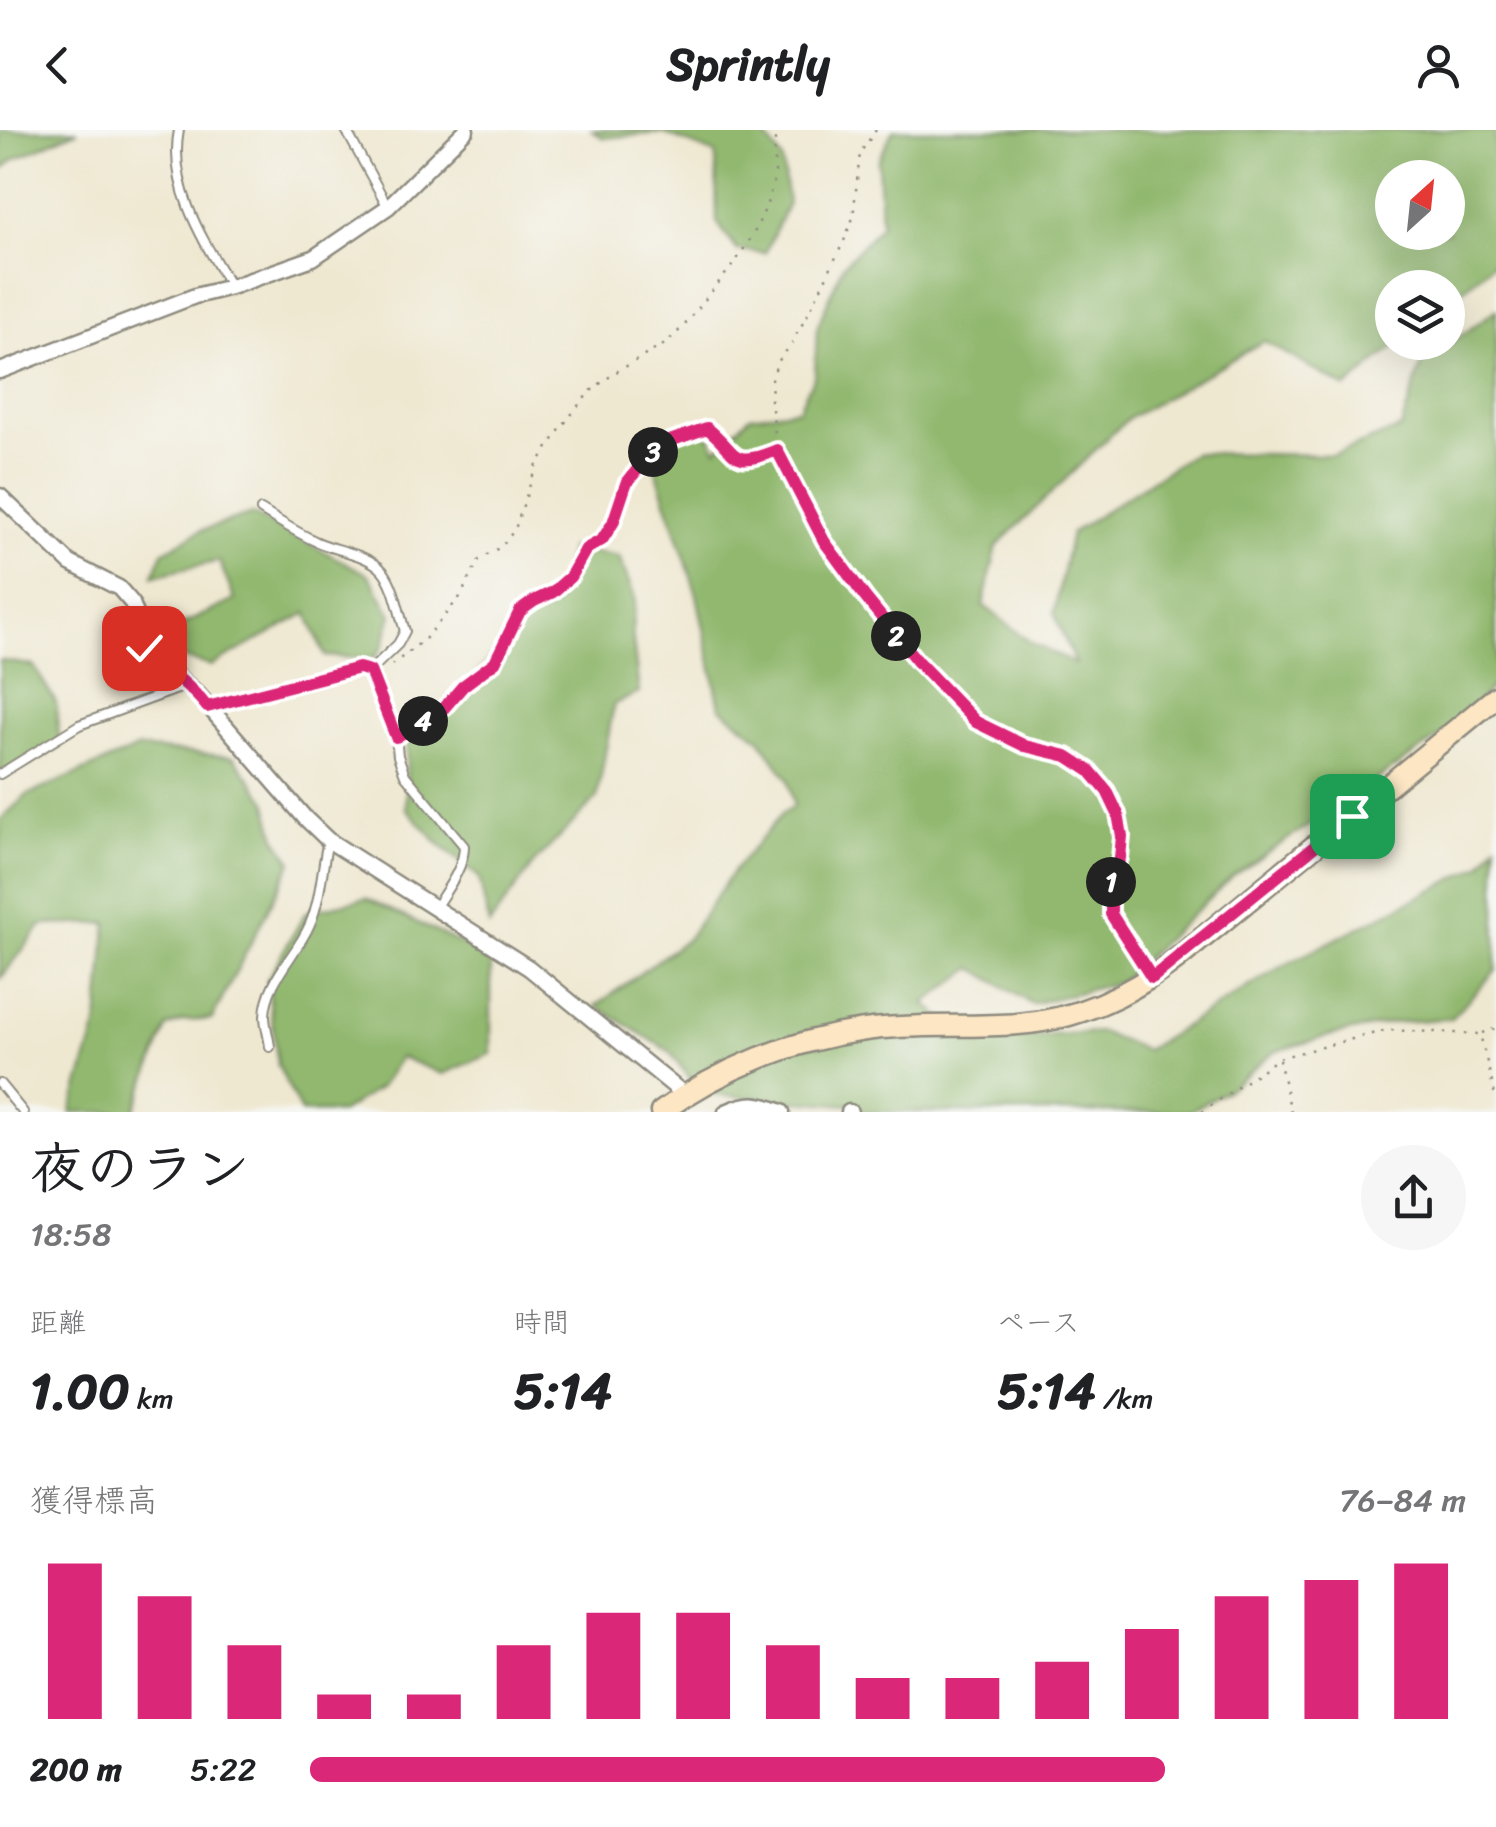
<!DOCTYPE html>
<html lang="ja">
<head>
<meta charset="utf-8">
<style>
	:root { --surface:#fff; --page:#f6f6f6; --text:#202124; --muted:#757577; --accent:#db2777 }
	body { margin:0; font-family:Sriracha,"Klee One",sans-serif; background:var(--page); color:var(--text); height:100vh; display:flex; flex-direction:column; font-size:38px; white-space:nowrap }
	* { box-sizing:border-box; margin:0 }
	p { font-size:32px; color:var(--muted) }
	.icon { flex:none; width:55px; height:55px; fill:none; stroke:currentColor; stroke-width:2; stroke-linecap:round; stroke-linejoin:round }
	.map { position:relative; height:982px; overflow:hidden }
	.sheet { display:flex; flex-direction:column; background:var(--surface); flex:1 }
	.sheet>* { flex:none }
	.needle { width:65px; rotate:27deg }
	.buttons { position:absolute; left:1375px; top:30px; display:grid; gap:20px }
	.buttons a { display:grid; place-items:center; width:90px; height:90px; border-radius:50%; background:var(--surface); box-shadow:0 10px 40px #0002; font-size:50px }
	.pin { position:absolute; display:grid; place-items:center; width:85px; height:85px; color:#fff; margin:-42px; border-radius:20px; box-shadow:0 5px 15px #0006 }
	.km { position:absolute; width:50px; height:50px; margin:-25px; border-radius:50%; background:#222; color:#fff; font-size:28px; line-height:50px; text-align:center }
	.round { display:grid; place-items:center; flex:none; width:105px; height:105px; border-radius:52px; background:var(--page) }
	.headline { display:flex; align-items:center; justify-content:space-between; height:170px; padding:0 30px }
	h1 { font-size:55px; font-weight:700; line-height:75px }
	.stats { display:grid; grid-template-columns:repeat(3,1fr); gap:15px; height:170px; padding:10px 30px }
	.stats div { display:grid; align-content:center }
	.stats b { font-size:50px; font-weight:700 }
	.stats small { font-size:28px; font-weight:400 }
	.stats p { font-size:28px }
	.chart { height:280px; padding:20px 30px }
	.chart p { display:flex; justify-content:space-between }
	.chart svg { width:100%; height:180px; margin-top:10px; stroke:var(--accent); stroke-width:6 }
	ul { padding:0 30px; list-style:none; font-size:32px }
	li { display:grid; grid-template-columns:160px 120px 1fr; align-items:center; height:75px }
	li i { height:25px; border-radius:12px; background:var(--accent) }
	header { display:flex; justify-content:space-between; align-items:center; height:130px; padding:0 30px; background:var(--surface); font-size:45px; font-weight:700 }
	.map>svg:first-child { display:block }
	.forest { fill:#91b86e; stroke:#5e724c; stroke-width:2.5; fill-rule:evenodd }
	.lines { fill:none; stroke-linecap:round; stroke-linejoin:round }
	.lane-casing { stroke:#8d8a7e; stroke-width:12 }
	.street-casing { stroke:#8d8a7e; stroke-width:19 }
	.secondary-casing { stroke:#8d8a7e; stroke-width:25 }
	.path { stroke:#8d8a7e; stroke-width:2.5; stroke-dasharray:2.5 8; stroke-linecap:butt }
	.lane { stroke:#fff; stroke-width:8 }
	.street { stroke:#fff; stroke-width:14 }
	.secondary { stroke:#fce6c4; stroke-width:20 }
	.route-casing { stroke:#fff; stroke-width:20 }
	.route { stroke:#db2777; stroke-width:12 }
</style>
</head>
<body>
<header><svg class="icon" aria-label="back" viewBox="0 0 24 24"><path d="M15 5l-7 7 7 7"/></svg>Sprintly<svg class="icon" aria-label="person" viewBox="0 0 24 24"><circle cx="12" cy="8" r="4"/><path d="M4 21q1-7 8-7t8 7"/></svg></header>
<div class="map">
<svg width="1496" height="982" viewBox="0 0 1496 982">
	<rect width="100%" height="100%" fill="#f6f6f2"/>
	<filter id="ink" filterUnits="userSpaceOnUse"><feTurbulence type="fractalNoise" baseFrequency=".01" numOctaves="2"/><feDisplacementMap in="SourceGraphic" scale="20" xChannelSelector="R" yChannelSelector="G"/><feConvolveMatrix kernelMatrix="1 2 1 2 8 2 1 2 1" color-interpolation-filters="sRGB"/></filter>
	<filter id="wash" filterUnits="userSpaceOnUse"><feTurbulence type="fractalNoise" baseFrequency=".0048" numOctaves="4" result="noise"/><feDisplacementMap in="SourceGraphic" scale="40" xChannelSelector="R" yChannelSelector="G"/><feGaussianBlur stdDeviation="2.25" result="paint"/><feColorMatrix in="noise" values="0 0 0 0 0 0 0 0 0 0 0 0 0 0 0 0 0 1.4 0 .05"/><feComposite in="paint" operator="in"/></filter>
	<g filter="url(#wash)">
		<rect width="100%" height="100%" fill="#efe8d1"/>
		<!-- forest -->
		<g class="forest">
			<path d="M0,0H78L14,29L0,42Z"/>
			<path d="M592,0H761L782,29L788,73L765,123L737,120L717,92L716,24L663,3L603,8Z"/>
			<path d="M893,0H1496V131L1448,172V158H1392V212L1399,213L1346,258L1264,211L1126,290L997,416L983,475L1030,512L1075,534L1054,483L1071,403L1194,323L1334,325L1401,298L1421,235L1496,180V553L1450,600L1233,746L1120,852L1032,874L973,838L925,873L968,910L1100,902L1146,920L1279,838L1481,735L1496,714V840L1451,888L1390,893L1328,906L1274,922L1231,957L1189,982H865L850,975L702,964L669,921L596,876L688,808L732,743L782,684L794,676L788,649L760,609L720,577L697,465L656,340L664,300L701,291L717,319L750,286L798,279L815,245L817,198L842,137L881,95L878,31ZM1392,48H1448V102H1392Z"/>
			<path d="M252,384L369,445L392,485L383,516L374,529L325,526L307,483L211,536L183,528L164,503L235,470L219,431L153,446L163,422L200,401Z"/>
			<path d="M570,418L619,427L635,468L632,501L639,563L614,574L597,668L534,733L489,795L479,747L440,715L406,678L407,612L455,569L523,491L557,474Z"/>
			<path d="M0,530L34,536L56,573L60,616L0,644Z"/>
			<path d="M138,618L234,627L266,670L276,707L292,732L212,889L182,891L167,897L134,982H71L98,893L107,793L42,795L0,849V690L27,665Z"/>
			<path d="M366,768L491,828V924L443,944L400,927L380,957L342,982H301L278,936L267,850L306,782Z"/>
		</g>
	</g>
	<g filter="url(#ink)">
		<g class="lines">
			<defs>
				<g id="lane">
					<path d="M179,0C168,57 203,110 231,157"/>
					<path d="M346,0L388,77"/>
					<path d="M261,380C280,392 298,403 317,412C337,421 369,424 383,441C395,456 399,483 405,501L398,514L370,541L396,607L398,626L405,645L464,716C464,738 447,759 435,778"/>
					<path d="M0,644L79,595L188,555"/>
					<path d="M270,917C269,907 265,896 265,886C266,850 297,825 310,794C321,768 322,737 328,710"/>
					<path d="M0,954L23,982"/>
				</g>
				<g id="street">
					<path d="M0,241L195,166L231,157L313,128L388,77L466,0"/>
					<path d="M0,366L70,433L119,458L132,473L141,498L144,518L197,563L305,688L328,710L529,838L685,965"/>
					<path d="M726,982C750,971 758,973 782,982"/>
					<path d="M849,982H850"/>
				</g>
				<path id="secondary" d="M661,982C720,939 792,910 865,900C916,893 967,898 1018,894C1078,890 1131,864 1178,828L1496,567"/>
			</defs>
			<!-- lane casing -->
			<use href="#lane" class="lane-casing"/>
			<!-- street casing -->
			<use href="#street" class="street-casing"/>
			<!-- secondary casing -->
			<use href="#secondary" class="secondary-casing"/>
			<!-- path -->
			<g class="path">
				<path d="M876,0L860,23L853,88L844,111L808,184L790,216L777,233L772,249L771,271L777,320L824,411L865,467L917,531L976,592L1025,616L1067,626L1090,641L1107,661L1118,684L1122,706L1120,728L1111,749L1109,768L1111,784L1143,834"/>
				<path d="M392,535L425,509L460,467L479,430L502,416L515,399L537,334L561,298L581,272L594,258L616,242L665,214L684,196L736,131L754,103L766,77L775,47V0"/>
				<path d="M223,573L360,538"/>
				<path d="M406,601L444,578L463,557L495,532L520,481L534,471L553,462L570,447L586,419L602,410L613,393L626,354L649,326L667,312L707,298C737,322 731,339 775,320"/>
				<path d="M1482,903L1496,898"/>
				<path d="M1279,929L1291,982"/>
				<path d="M1202,982L1279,928L1387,900L1480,904L1496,969"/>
			</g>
			<!-- lane -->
			<use href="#lane" class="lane"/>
			<!-- street -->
			<use href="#street" class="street"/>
			<!-- secondary -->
			<use href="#secondary" class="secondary"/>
		</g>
	</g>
	<g class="lines" filter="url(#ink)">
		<defs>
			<path id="route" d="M144,518C164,539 189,553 207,577L359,538L370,541L396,607L444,578L463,556L495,532L520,481L534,471L553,462L570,447L586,419L602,410L613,393L626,354L648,326L667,312L707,298C738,322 729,340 777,320L824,411L865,467L917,531L976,592L1025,616L1067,626L1090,641L1107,661L1118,684L1122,706L1120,728L1111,749V784L1152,848L1352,686"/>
		</defs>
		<!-- route casing -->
		<use href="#route" class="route-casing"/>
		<!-- route -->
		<use href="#route" class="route"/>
	</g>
</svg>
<div class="buttons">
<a><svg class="needle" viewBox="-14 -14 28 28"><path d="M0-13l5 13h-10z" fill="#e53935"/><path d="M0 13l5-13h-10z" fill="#757577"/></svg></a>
<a><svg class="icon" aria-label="layers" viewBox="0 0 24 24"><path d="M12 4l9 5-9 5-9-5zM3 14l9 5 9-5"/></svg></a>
</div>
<div class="pin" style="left:1352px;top:686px;background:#1e9e55"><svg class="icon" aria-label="arrive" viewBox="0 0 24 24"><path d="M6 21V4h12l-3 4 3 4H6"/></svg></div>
<div class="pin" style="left:144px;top:518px;background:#d93025"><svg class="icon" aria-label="check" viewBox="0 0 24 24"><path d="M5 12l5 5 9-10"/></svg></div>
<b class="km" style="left:1111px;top:752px">1</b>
<b class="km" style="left:896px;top:506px">2</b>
<b class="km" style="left:653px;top:322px">3</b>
<b class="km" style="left:423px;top:591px">4</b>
</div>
<section class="sheet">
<div class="headline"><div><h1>夜のラン</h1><p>18:58</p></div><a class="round"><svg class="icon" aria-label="share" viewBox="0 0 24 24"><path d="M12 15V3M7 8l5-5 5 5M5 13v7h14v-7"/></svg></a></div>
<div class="stats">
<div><p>距離</p><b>1.00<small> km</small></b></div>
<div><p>時間</p><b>5:14</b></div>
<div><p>ペース</p><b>5:14<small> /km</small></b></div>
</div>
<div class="chart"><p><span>獲得標高</span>76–84 m</p>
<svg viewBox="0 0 160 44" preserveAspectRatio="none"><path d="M5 44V6M15 44V14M25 44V26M35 44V38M45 44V38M55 44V26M65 44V18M75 44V18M85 44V26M95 44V34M105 44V34M115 44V30M125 44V22M135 44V14M145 44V10M155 44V6"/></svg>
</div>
<ul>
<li><b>200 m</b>5:22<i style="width:74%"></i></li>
</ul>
</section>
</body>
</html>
